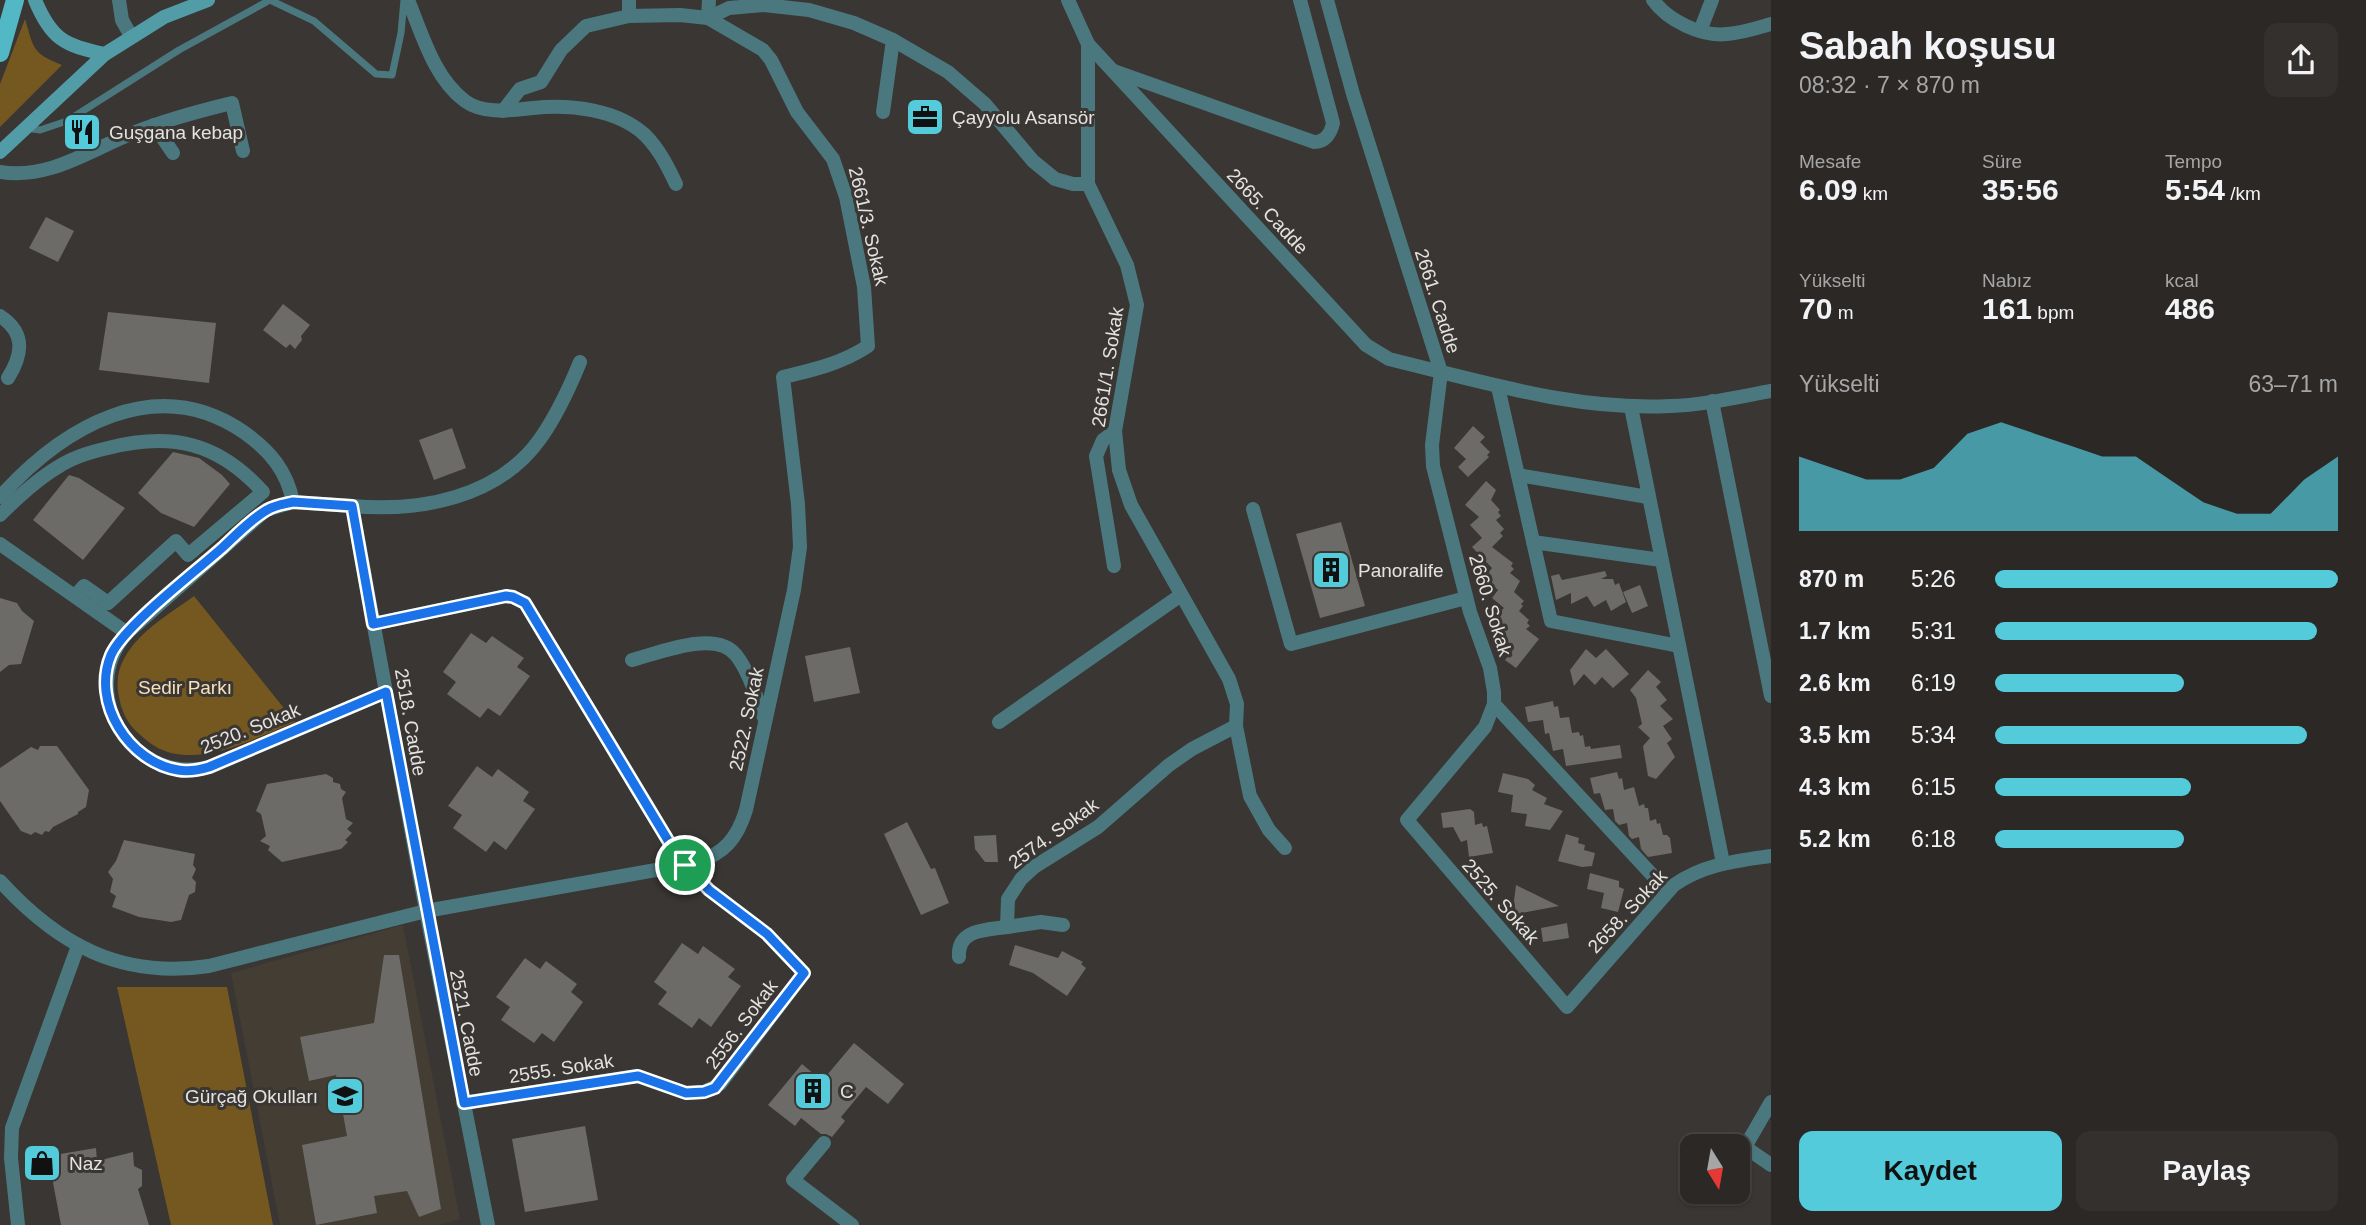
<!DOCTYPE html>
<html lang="tr">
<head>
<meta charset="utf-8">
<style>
	:root { --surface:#2b2826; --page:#33302e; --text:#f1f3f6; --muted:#a6a6a7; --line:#474443; --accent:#53cbdb }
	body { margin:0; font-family:Helvetica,sans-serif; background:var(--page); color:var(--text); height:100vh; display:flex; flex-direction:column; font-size:26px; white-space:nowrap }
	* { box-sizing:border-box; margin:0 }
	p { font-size:23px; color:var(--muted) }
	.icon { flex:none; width:38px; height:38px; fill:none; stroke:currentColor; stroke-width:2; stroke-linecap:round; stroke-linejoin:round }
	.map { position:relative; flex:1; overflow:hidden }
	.drawer { display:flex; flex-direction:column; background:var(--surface); width:595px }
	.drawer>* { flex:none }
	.needle { width:46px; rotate:169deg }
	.tools { position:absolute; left:1680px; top:1134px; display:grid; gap:14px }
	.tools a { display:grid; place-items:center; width:70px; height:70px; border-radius:14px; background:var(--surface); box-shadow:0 2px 5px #0004,0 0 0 2px var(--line); font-size:35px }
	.pin { position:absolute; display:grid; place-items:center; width:60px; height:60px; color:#fff; margin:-30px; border:4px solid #fff; border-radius:50%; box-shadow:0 2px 7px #0007 }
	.round { display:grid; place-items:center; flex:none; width:74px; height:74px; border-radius:14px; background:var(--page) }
	.overview { display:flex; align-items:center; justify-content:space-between; height:119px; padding:0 28px }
	h1 { font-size:38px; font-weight:600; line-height:52px }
	.metrics { display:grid; grid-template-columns:repeat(3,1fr); gap:10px; height:119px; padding:7px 28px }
	.metrics div { display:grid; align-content:center }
	.metrics b { font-size:30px; font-weight:600 }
	.metrics small { font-size:19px; font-weight:400 }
	.metrics p { font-size:19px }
	.chart { height:196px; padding:14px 28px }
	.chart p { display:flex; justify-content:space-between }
	.chart svg { width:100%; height:126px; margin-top:7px; fill:var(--accent); opacity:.7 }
	.primary-button { display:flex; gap:14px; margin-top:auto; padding:14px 28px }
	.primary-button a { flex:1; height:80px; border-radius:14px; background:var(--accent); color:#111; font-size:28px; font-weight:600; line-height:80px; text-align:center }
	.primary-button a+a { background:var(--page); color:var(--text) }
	ul { padding:0 28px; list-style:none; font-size:23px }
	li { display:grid; grid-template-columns:112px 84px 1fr; align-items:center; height:52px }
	li i { height:18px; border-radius:9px; background:var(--accent) }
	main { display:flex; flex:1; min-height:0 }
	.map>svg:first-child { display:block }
	.built { fill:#433d34 }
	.green { fill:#75581f }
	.building { fill:#6d6b67 }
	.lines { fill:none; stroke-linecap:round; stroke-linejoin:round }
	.lane { stroke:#4b787f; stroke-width:7 }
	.street { stroke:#4b787f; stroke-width:14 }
	.secondary { stroke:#519ca7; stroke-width:14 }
	.primary { stroke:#53b8c6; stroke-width:18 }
	.route-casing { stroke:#fff; stroke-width:14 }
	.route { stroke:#1a73e8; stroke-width:9 }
	.labels { text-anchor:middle; stroke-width:6; stroke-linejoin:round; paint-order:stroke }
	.poi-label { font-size:19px; fill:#e4e3e0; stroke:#393633; text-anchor:start }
	.street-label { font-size:19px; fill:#e4e3e0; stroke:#393633 }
	.park-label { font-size:19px; fill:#f8e1ba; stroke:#393633 }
</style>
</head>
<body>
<main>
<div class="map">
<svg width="1771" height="1225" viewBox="0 0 1771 1225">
	<rect width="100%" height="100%" fill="#393633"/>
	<!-- built -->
	<path class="built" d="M403,925L460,1219L439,1225H280L231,973Z"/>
	<!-- green -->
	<g class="green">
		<path d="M25,19C34,49 32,53 62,65L0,127V84Z"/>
		<path d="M194,596L295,722C262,735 224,756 187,755C163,754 152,746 135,730C126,721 121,709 119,697C108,649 161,620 194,596Z"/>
		<path d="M117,987H227L273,1225H171Z"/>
	</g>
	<!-- building -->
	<g class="building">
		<path d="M46,217L74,231L58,262L29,248Z"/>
		<path d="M283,304L310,325L301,336L302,340L295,349L290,344L286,348L263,330Z"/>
		<path d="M108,312L216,323L209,383L99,370Z"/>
		<path d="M1473,426L1485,437L1480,442L1490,452L1487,455L1489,457L1468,477L1458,467L1466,459L1454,448Z"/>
		<path d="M452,428L466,468L434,480L419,440Z"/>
		<path d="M173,452L199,458L222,475L230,484L194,527L161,513L138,493Z"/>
		<path d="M69,475L79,478L125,508L83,560L33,520Z"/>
		<path d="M1486,481L1496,490L1491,500L1500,510L1498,512L1501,516L1496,520L1504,529L1500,533L1503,536L1492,547L1513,563L1511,566L1514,569L1510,573L1520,581L1514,592L1524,601L1521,604L1523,606L1519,611L1529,620L1527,623L1530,626L1526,629L1539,639L1516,668L1505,660L1513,650L1499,637L1507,629L1495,617L1504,608L1492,598L1498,590L1484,578L1492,568L1472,547L1482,538L1470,525L1479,517L1465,505Z"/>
		<path d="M1341,522L1365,606L1320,618L1296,534Z"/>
		<path d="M1605,571L1607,576L1601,579H1613L1615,585L1619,583L1626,602L1611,611L1606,600L1594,607L1587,596L1571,604V593L1556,600L1551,576L1559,574L1562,580Z"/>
		<path d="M1640,585L1648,606L1632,613L1623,592Z"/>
		<path d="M0,598L17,603L22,611L34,621L21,664L9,665L0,672Z"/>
		<path d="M471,633L486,643L492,636L524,658L517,667L530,676L500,716L488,708L480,718L447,694L456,682L443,672Z"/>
		<path d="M850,647L860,693L814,702L805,656Z"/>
		<path d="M1586,649L1596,658L1606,649L1629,674L1613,688L1602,677L1595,685L1584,674L1574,686L1570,670Z"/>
		<path d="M1648,670L1661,682L1656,687L1667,700L1660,706L1673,719L1663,726L1672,739L1667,743L1675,757L1656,779L1648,776L1643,746L1650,738L1638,727L1642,724L1636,698L1630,690Z"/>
		<path d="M1553,701L1554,707L1558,706L1560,718L1569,717L1572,733L1579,732L1580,736L1583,735L1585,747L1590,746L1591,749L1620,745L1622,758L1566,766L1563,749L1553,751L1549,733L1545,734L1543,720L1528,722L1525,707Z"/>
		<path d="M40,746H57L89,790L86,807L78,812V814L53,827L49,832L45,831L42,835L35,832L31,835L21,831L0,801V768L31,747L38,750Z"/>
		<path d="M477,766L492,777L498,769L529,792L523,801L535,809L506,850L494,841L486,852L453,828L462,815L448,806Z"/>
		<path d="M1617,772L1619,779L1622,778L1624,790L1634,787L1639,806L1644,804L1645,808H1648L1650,821L1656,819L1657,824L1660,823L1663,835H1667L1670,838L1672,853L1648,857L1641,849L1639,837L1632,839L1629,836L1627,823L1619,825L1615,821L1613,809L1605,810L1600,793L1594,794L1590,778Z"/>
		<path d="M1503,773L1528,779L1535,785L1532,790L1547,798L1544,804L1563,811L1550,830L1525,826L1527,814L1511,812L1513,795L1498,792Z"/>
		<path d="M326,774L333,778V782L340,784L341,789L346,792L342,798L346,819L353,823L347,829L352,833L345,840L348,842L341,849L282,862L268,850L270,846L260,841L266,836L261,814L256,811L267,784Z"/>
		<path d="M1470,809L1474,812L1475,825L1482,823L1483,827L1487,826L1493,853L1469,857L1467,840L1461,842L1453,827L1443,828L1441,813Z"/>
		<path d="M907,822L931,869L935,868L949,903L921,915L884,834Z"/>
		<path d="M1566,834L1579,838L1578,843L1585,845L1584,850L1595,853L1592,866L1582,867L1558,861Z"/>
		<path d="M996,835L998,862H985L975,849L974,836Z"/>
		<path d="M124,840L195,854L193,865L196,869L192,878L196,882L195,892L189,895L181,920L171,922L139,917L112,907L116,896L110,892L113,879L108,872L116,861Z"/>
		<path d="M1590,873L1619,881V887L1624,889L1618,912L1601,908L1604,893L1587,889Z"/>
		<path d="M1516,885L1559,906L1516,914L1514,901Z"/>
		<path d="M1567,923L1569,938L1543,942L1541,928Z"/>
		<path d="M682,943L698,954L703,946L735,969L728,977L741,986L711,1027L699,1018L692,1028L658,1004L667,992L654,982Z"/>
		<path d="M1015,945L1058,958L1062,951L1083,962L1081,964L1086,968L1067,996L1033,973L1009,965Z"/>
		<path d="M384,955H399L441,1209L419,1217L407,1191L374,1196L377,1213L316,1225L302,1145L347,1136L336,1075L309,1081L300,1037L374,1023Z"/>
		<path d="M525,958L540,969L546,961L577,984L571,992L583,1002L554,1042L542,1033L534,1043L501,1020L510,1007L496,997Z"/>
		<path d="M854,1043L904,1084L888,1104L866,1087L841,1117L845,1121L832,1137L826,1134H821L801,1118L795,1126L768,1105L802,1064L822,1081Z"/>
		<path d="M585,1126L598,1200L525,1212L512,1139Z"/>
		<path d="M96,1148L97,1161L133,1152L134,1166L142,1170V1186L138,1189L149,1225H61L48,1156Z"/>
	</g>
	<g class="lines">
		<!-- lane -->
		<g class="lane">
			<path d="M270,0L314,21L376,74L392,75L401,33L404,0"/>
			<path d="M26,128L40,130L67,121L179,50L270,0"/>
		</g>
		<!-- street -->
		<g class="street">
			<path d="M119,0L122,20L131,36"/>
			<path d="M408,0C422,34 434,78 465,101C484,115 512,110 533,108C569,104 617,109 645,135C659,149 668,167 676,184"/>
			<path d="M629,0V16L680,15L708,18L729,8L764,5L809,10L854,23L893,40L948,72L985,104L1033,161L1055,179L1073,184H1088"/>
			<path d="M1068,0L1088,44V184L1127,265L1137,305L1115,431L1119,470L1131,505L1229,679L1237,704L1236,726L1250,796L1269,830L1285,848"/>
			<path d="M1327,0L1353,94L1441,372C1517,391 1591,410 1670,406C1704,405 1738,397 1771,391"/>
			<path d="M1653,0C1668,21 1702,37 1727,34C1742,33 1757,28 1771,24"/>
			<path d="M1700,31L1712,0"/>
			<path d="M1088,44L1366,345L1389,359L1441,372L1432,445L1433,466L1470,612L1490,668L1494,692V704L1485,727L1407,820L1567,1007L1674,885C1704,864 1736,861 1771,856"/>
			<path d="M1114,71L1314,142C1325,142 1331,133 1333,123L1300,0"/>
			<path d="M503,111L520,89L541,82L561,50L586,26L629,16"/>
			<path d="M883,112L893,40"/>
			<path d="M154,125L173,153"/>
			<path d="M0,172C49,180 90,150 133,133C165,120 199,111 232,103L243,151"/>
			<path d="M0,316C26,333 23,354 8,378"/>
			<path d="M1498,387L1551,621L1679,646"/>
			<path d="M1712,401L1771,696"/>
			<path d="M1631,407L1723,863"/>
			<path d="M1518,475L1648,497"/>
			<path d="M0,497C63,427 156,371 245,433C270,451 287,471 293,502L352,506L426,911L488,1225"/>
			<path d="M293,502L266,510L127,633C75,693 132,786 210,767L386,692"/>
			<path d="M352,506C420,512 498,498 540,439C557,415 569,389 580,362"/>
			<path d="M1253,509L1291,644L1466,598"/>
			<path d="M0,515C18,497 36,480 58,467C73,457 90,452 108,448C171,432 218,442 263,492L188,555L176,541L108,603L84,586L75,596"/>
			<path d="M1533,542L1661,560"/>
			<path d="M0,544L127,633"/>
			<path d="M1114,566L1096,456L1103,440L1115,431"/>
			<path d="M373,624L506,596L513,597L525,603L678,857L709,890L767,934L804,973L720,1084L704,1092L686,1093L637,1076L463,1103"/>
			<path d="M632,660C659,653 716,629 736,655C750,673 757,700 765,720"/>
			<path d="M1494,704L1667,891"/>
			<path d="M999,722L1181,595"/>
			<path d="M0,881C58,945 121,979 209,966L426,911L695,863C724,854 737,839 746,810L794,590L800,547L798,504L783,377C813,370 843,363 868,346L864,287L846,197L833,159L797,112L771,60L763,50L708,18L709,0"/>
			<path d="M1007,927L1041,922L1063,925"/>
			<path d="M959,957C957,929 986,930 1007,927L1008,899L1021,879L1034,867L1098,827L1169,765L1192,749L1236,726"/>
			<path d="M1771,1102L1745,1147L1771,1165"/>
			<path d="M824,1143L793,1180L852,1225"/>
			<path d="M18,1225L11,1158L12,1128L78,946"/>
		</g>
		<!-- secondary -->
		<g class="secondary">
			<path d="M35,0C51,39 65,46 105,54"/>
			<path d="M0,152L105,54L164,17L208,0"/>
		</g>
		<!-- primary -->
		<path class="primary" d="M0,53L15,0"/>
	</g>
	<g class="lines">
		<defs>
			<path id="route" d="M293,502L352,506L373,624L506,596L513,597L525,603L678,857L709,890L767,934L804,973L715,1088L704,1092L686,1093L638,1076L464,1103L386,692L209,767C199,770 189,772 178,770C129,762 91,703 111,655C123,627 196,571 222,548C236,535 251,519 267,510C275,505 284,504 293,502Z"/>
		</defs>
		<!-- route casing -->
		<use href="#route" class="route-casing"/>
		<!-- route -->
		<use href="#route" class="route"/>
	</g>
	<!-- icons -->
	<defs>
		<symbol id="office-square" viewBox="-11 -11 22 22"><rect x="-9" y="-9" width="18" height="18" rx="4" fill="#53cbdb" stroke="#393633"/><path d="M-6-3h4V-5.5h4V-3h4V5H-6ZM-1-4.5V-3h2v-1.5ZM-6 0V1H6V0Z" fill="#111"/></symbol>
		<symbol id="restaurant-square" viewBox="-11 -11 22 22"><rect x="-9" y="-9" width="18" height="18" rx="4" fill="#53cbdb" stroke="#393633"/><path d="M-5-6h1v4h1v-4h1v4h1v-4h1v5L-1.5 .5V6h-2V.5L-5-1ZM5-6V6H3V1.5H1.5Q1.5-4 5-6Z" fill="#111"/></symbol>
		<symbol id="building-square" viewBox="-11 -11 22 22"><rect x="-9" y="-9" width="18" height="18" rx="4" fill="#53cbdb" stroke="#393633"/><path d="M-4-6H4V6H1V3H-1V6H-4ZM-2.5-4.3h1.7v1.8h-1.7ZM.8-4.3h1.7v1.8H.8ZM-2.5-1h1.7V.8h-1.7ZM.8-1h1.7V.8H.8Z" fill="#111"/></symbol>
		<symbol id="school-square" viewBox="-11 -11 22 22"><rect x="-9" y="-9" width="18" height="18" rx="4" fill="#53cbdb" stroke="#393633"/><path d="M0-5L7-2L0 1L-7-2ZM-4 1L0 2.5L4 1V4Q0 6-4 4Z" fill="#111"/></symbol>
		<symbol id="shop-square" viewBox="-11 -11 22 22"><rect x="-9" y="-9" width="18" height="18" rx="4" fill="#53cbdb" stroke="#393633"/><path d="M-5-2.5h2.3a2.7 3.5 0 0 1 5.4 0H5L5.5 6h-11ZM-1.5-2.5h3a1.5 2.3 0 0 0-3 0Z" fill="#111"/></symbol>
	</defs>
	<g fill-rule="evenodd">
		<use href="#office-square" x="903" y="95" width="44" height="44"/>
		<use href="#restaurant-square" x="60" y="110" width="44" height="44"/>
		<use href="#building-square" x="1309" y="548" width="44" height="44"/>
		<use href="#building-square" x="791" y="1069" width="44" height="44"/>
		<use href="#school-square" x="323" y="1074" width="44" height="44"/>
		<use href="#shop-square" x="20" y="1141" width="44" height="44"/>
	</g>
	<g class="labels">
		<!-- poi labels -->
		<g class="poi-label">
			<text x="952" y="124">Çayyolu Asansör</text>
			<text x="109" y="139">Guşgana kebap</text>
			<text x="1358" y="577">Panoralife</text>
			<text x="840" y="1098">C</text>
			<text x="318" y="1103" text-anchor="end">Gürçağ Okulları</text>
			<text x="69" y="1170">Naz</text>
		</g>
		<!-- street labels -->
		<g class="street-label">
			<text transform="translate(1268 211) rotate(47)" y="7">2665. Cadde</text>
			<text transform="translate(869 226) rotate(77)" y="7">2661/3. Sokak</text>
			<text transform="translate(1438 301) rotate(72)" y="7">2661. Cadde</text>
			<text transform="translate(1107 367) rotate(-81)" y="7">2661/1. Sokak</text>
			<text transform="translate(1491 605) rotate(73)" y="7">2660. Sokak</text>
			<text transform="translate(746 719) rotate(-78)" y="7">2522. Sokak</text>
			<text transform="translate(411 722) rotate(80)" y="7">2518. Cadde</text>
			<text transform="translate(250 728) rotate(-22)" y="7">2520. Sokak</text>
			<text transform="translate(1053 833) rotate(-36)" y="7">2574. Sokak</text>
			<text transform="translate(1501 901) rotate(49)" y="7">2525. Sokak</text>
			<text transform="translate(1627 911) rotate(-47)" y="7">2658. Sokak</text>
			<text transform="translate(467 1023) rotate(79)" y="7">2521. Cadde</text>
			<text transform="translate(741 1024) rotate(-53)" y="7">2556. Sokak</text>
			<text transform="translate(561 1068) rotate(-9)" y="7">2555. Sokak</text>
		</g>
		<!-- park labels -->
		<g class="park-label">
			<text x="185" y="694">Sedir Parkı</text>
		</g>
	</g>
</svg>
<div class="tools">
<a><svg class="needle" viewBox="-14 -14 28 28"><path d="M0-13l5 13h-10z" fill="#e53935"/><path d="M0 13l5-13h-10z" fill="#a6a6a7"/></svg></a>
</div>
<div class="pin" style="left:685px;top:865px;background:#1e9e55"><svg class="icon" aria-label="arrive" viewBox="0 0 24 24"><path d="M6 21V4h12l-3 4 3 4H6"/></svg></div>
</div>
<section class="drawer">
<div class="overview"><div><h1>Sabah koşusu</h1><p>08:32 · 7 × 870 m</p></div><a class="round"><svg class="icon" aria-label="share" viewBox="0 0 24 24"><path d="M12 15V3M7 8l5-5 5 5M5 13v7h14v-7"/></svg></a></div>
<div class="metrics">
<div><p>Mesafe</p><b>6.09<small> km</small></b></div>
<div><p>Süre</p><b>35:56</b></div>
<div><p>Tempo</p><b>5:54<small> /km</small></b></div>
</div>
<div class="metrics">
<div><p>Yükselti</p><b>70<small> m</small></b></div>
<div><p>Nabız</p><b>161<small> bpm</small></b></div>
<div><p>kcal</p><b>486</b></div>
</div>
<div class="chart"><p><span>Yükselti</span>63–71 m</p>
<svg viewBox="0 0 160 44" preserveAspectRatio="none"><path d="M0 44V18L10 22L20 26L30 26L40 22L50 10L60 6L70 10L80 14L90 18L100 18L110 26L120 34L130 38L140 38L150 26L160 18V44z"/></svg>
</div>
<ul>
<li><b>870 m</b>5:26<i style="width:100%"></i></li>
<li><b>1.7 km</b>5:31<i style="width:94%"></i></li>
<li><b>2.6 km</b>6:19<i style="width:55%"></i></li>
<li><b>3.5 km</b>5:34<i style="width:91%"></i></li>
<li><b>4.3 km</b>6:15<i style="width:57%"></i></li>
<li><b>5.2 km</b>6:18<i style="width:55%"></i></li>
</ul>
<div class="primary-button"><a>Kaydet</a><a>Paylaş</a></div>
</section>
</main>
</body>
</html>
